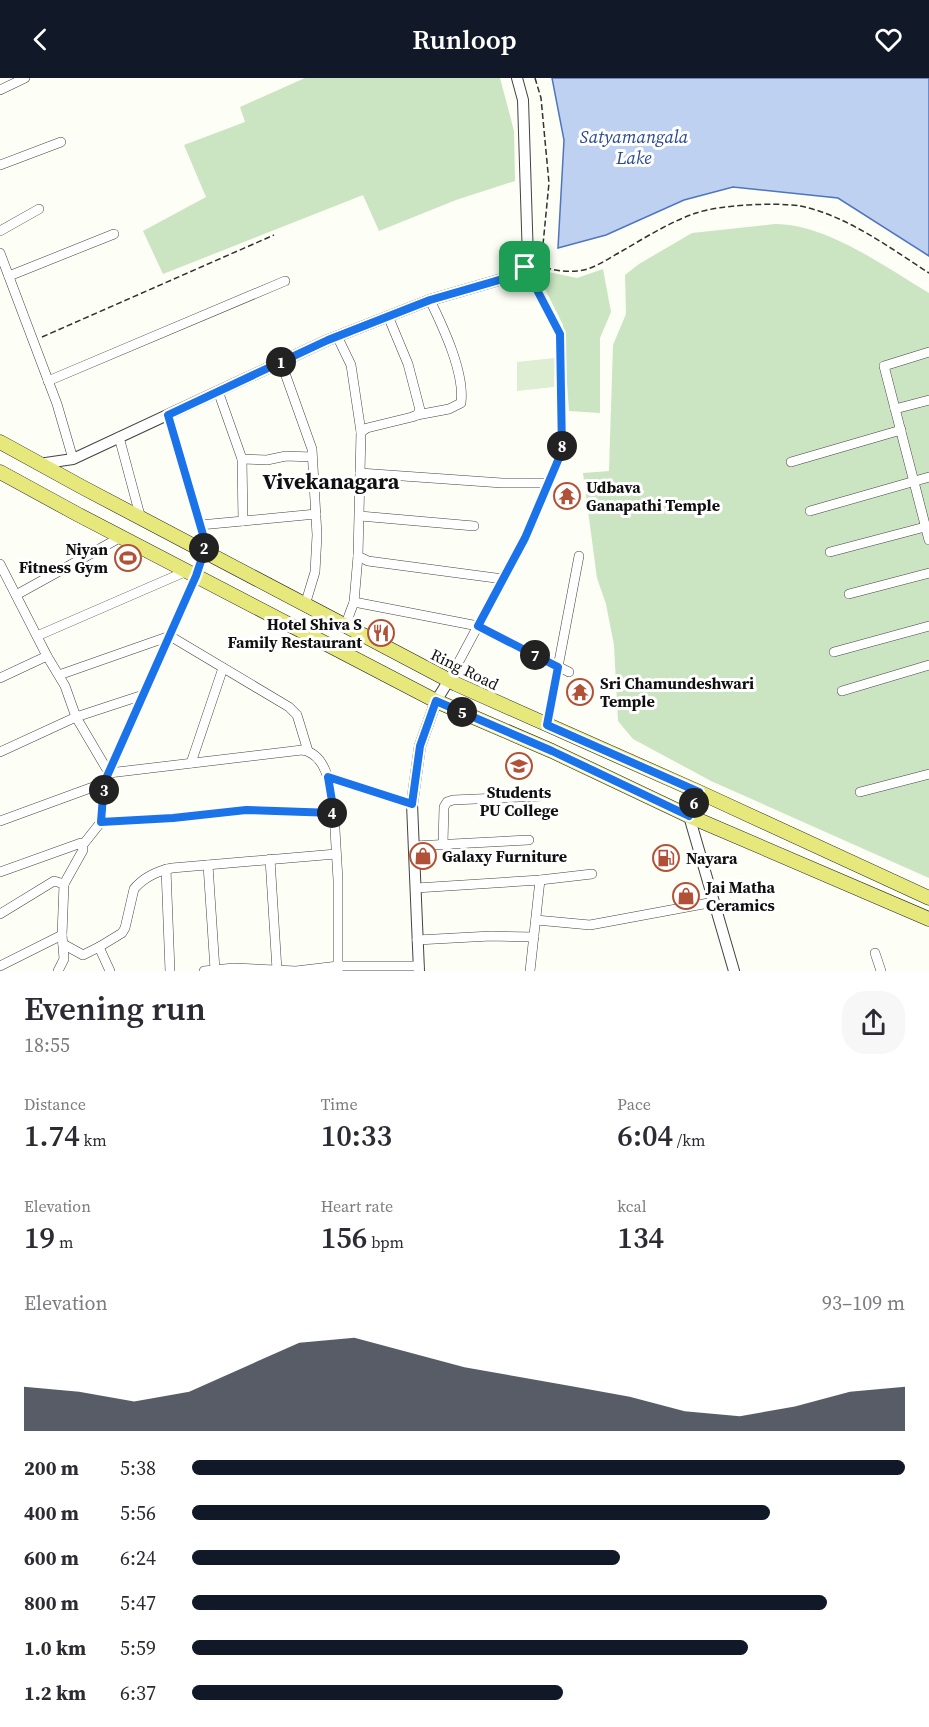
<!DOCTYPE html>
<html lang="en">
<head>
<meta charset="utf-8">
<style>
	:root { --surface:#fff; --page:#f7f7f7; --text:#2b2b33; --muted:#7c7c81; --accent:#111827 }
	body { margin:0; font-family:"Source Serif 4",serif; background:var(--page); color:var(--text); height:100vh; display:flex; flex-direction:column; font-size:22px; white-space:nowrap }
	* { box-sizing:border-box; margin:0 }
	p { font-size:20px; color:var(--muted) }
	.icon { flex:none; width:33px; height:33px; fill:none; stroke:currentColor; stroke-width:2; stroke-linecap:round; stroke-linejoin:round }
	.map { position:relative; height:893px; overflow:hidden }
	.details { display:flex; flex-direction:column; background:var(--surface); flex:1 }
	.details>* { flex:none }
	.pin { position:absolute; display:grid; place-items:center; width:51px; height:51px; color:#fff; margin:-26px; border-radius:12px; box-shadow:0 3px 9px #0006 }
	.km { position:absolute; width:30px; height:30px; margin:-15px; border-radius:50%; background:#222; color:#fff; font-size:16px; line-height:30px; text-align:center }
	.round { display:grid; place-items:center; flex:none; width:63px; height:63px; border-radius:24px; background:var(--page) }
	.headline { display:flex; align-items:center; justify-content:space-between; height:102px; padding:0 24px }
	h1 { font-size:33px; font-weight:600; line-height:45px }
	.metrics { display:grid; grid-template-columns:repeat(3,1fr); gap:9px; height:102px; padding:6px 24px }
	.metrics div { display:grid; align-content:center }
	.metrics b { font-size:30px; font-weight:600 }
	.metrics small { font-size:16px; font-weight:400 }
	.metrics p { font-size:16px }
	.chart { height:168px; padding:12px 24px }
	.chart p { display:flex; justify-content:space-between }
	.chart svg { width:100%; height:108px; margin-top:6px; fill:var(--accent); opacity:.7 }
	ul { padding:0 24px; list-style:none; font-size:20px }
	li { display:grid; grid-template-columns:96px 72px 1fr; align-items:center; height:45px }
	li i { height:15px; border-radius:8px; background:var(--accent) }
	header { display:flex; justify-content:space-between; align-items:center; height:78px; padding:0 24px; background:var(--accent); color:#fff; font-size:27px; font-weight:600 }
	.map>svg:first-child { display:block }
	.green { fill:#cbe5c2 }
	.pitch { fill:#ddeed2 }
	.water { fill:#bfd1f0; stroke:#4f75be; stroke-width:1.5 }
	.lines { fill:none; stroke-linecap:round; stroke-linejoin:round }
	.minor-casing { stroke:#434343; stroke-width:10 }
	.tertiary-casing { stroke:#434343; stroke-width:12 }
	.primary-casing { stroke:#212121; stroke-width:15 }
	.path { stroke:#323232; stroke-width:1.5; stroke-dasharray:6 3; stroke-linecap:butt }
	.minor { stroke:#fff; stroke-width:9 }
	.tertiary { stroke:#fff; stroke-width:10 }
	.primary { stroke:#e7e87b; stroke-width:14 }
	.route-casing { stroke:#fff; stroke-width:12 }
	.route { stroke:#1a73e8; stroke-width:8 }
	.labels { text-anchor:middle; stroke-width:6; stroke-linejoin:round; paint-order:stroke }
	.poi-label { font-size:16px; font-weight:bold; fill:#101010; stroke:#fff; text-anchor:start }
	.street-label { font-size:16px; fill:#101010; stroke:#fff }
	.water-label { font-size:18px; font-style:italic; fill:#284994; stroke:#fff }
	.district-label { font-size:22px; font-weight:bold; fill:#101010; stroke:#fff }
</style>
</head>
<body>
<header><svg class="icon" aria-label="back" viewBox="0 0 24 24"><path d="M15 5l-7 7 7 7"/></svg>Runloop<svg class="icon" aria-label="heart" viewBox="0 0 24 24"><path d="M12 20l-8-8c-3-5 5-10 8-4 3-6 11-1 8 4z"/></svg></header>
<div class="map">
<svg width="929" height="893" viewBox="0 0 929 893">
	<rect width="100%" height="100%" fill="#fdfef5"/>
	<!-- green -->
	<g class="green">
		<path d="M305,0H500L514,53L515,103L456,122L379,153L363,117L163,196L143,153L206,119L184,67L245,44L240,29Z"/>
		<path d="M775,146C827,146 885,189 929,215V800L711,703L633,661L618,643L614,567L606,526L597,500L583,395L609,393L613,267L626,236L625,197L639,186L692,155Z"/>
		<path d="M603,191L611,234L600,260V335L569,333L563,247L542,205L548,194L577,200Z"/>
	</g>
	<!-- pitch -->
	<path class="pitch" d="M555,280L554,309L517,313V284Z"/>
	<!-- water -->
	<path class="water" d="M552,0H929V178L838,120L733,109L684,122L606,157L558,170L564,62Z"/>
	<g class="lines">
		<defs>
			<g id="minor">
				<path d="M0,12L25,0"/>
				<path d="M0,87L61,64"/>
				<path d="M0,153L39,131"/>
				<path d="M0,175L57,326L73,381"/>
				<path d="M9,198L114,156"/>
				<path d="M337,258L351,287L361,354L358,478L368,483L503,501"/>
				<path d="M929,274L884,288L929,462"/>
				<path d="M281,284L312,371L317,457L315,494L305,527"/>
				<path d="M48,303L285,203"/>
				<path d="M895,331L929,322"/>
				<path d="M168,337L204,460V473"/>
				<path d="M417,337L449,331L461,325C465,295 443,249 430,222"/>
				<path d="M361,354L367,350L412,339L417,337L420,332L408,286L388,238"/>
				<path d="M119,359L141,441"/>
				<path d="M242,381L267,382L286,378L312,379"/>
				<path d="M791,384L901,352"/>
				<path d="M360,395L502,405H549"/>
				<path d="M810,433L929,399"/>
				<path d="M360,438L474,448"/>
				<path d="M243,443L316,436"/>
				<path d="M200,447L243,443L242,381L218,313"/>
				<path d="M830,474L925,449"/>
				<path d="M0,486L47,578L0,600"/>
				<path d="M849,516L929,495"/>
				<path d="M16,517L121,459"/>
				<path d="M354,524L478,548L569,594"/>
				<path d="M345,548L354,524L358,478"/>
				<path d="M37,558L187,493"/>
				<path d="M834,574L929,548"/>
				<path d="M47,578L65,608L76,639L109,695L108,697"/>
				<path d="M59,597L170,558L289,629L297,637L308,673"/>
				<path d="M449,602L525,460L562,373L560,256L525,189"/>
				<path d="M842,613L929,587"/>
				<path d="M547,647L579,478"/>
				<path d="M0,674L76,639L143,617"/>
				<path d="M191,685L223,590"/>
				<path d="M109,695L302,672C329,676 331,714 334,735"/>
				<path d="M109,695L196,498"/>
				<path d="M328,699L412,726"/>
				<path d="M860,714L929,696"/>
				<path d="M0,743L104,705L101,744L82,768"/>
				<path d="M101,744L173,740L246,732L334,735L338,802V888H419"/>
				<path d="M443,765L444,729L447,724L453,722L541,718"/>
				<path d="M414,768L529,762"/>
				<path d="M270,781L277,892"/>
				<path d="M208,787L215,892"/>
				<path d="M166,791L170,893"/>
				<path d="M0,794L81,765L83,772L64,806"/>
				<path d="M416,810L540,802L592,796"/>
				<path d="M0,836L54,803L64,806L62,857L64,881L58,893"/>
				<path d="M536,842L590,847L714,824"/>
				<path d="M417,862L491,858L534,859"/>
				<path d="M63,866L83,877L99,869L110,893"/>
				<path d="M99,869L122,855L125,850L134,811C143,800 158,793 172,790L336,776"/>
				<path d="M875,875L881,893"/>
				<path d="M0,888L62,857"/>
				<path d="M204,893L234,890L296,893L338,888V892"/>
				<path d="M530,893L540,802"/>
			</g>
			<g id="tertiary">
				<path d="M39,386L73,381L328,262L430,222L513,198L525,189L528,182L523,22L517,0"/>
				<path d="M689,738L734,893"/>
				<path d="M419,893L412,726L420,668L436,623L449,602"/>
			</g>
			<g id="primary">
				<path d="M0,364L82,409L456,606L699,714L929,820"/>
				<path d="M0,394L77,436L436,623L552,673L689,738L929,841"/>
			</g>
		</defs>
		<!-- minor casing -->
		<use href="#minor" class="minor-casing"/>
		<!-- tertiary casing -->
		<use href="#tertiary" class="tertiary-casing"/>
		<!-- primary casing -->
		<use href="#primary" class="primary-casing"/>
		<!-- path -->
		<g class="path">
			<path d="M535,0L541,20L549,105L541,187"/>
			<path d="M537,186C548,192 564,194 577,193C593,192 609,180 622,173C646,159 670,144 696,135C719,127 776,124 800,128C846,137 890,170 929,195"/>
			<path d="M42,259L274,157"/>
		</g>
		<!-- minor -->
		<use href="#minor" class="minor"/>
		<!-- tertiary -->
		<use href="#tertiary" class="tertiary"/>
		<!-- primary -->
		<use href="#primary" class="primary"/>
	</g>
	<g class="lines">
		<defs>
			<path id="route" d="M525,189L560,256L562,373L525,460L478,548L558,589L547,647L699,714L689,738L552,673L436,623L420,668L412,726L328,699L334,735L246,732L173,740L101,744L104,705L196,498L204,474V460L168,337L328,262L430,222L513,198Z"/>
		</defs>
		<!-- route casing -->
		<use href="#route" class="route-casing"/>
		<!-- route -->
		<use href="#route" class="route"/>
	</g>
	<!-- icons -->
	<defs>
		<symbol id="temple-ring" viewBox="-11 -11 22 22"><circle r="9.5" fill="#fff" stroke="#b15238" stroke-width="1.5"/><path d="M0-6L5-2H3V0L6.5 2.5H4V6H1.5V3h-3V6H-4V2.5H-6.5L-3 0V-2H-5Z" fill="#b15238"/></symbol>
		<symbol id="stadium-ring" viewBox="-11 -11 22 22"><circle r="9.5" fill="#fff" stroke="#b15238" stroke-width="1.5"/><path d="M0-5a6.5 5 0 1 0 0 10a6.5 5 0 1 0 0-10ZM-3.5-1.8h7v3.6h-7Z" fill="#b15238"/></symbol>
		<symbol id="restaurant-ring" viewBox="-11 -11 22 22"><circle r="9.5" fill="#fff" stroke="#b15238" stroke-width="1.5"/><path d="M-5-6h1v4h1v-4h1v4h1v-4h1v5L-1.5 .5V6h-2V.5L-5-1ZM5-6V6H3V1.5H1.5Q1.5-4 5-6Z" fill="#b15238"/></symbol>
		<symbol id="university-ring" viewBox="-11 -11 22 22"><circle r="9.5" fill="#fff" stroke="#b15238" stroke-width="1.5"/><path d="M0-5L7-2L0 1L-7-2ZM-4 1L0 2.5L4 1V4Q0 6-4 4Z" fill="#b15238"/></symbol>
		<symbol id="shop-ring" viewBox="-11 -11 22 22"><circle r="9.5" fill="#fff" stroke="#b15238" stroke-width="1.5"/><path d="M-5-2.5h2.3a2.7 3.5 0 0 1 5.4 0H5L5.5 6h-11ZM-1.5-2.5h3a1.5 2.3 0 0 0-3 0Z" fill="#b15238"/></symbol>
		<symbol id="fuel-ring" viewBox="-11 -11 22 22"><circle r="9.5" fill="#fff" stroke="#b15238" stroke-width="1.5"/><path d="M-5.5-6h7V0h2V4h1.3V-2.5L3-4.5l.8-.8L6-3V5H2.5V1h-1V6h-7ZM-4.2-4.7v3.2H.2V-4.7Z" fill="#b15238"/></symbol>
	</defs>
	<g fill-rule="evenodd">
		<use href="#temple-ring" x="552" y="403" width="30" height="30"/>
		<use href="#stadium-ring" x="113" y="465" width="30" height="30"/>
		<use href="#restaurant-ring" x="366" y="540" width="30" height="30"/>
		<use href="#temple-ring" x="565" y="599" width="30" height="30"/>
		<use href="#university-ring" x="504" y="673" width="30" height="30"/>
		<use href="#shop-ring" x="408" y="763" width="30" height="30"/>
		<use href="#fuel-ring" x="651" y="765" width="30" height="30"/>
		<use href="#shop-ring" x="671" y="803" width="30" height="30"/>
	</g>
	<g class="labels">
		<!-- poi labels -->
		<g class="poi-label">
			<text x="586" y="415">Udbava<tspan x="586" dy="18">Ganapathi Temple</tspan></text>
			<text x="108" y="477" text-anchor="end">Niyan<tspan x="108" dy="18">Fitness Gym</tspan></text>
			<text x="362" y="552" text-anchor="end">Hotel Shiva S<tspan x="362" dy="18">Family Restaurant</tspan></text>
			<text x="600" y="611">Sri Chamundeshwari<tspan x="600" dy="18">Temple</tspan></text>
			<text x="519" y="720" text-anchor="middle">Students<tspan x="519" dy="18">PU College</tspan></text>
			<text x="442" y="784">Galaxy Furniture</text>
			<text x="686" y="786">Nayara</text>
			<text x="706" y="815">Jai Matha<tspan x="706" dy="18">Ceramics</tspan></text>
		</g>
		<!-- street labels -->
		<g class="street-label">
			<text transform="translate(465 591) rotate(26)" y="6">Ring Road</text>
		</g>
		<!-- water labels -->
		<g class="water-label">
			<text x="634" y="65">Satyamangala<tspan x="634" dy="21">Lake</tspan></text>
		</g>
		<!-- district labels -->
		<g class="district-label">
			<text x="331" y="411">Vivekanagara</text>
		</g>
	</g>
</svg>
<div class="pin" style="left:525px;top:189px;background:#1e9e55"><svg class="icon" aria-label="arrive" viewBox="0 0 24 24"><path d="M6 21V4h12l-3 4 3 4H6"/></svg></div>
<b class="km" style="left:281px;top:284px">1</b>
<b class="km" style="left:204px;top:470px">2</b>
<b class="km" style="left:104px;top:712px">3</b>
<b class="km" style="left:332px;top:735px">4</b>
<b class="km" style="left:462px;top:634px">5</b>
<b class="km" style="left:694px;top:725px">6</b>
<b class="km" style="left:535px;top:577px">7</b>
<b class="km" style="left:562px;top:368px">8</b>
</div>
<section class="details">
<div class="headline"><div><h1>Evening run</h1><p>18:55</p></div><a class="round"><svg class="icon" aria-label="share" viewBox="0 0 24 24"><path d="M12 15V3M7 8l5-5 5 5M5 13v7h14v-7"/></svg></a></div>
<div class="metrics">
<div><p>Distance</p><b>1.74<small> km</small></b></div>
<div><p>Time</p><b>10:33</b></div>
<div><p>Pace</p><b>6:04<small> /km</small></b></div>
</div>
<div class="metrics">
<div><p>Elevation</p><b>19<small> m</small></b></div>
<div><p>Heart rate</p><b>156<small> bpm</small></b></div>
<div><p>kcal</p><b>134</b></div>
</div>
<div class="chart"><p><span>Elevation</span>93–109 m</p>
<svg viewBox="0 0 160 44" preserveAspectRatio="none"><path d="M0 44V26L10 28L20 32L30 28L40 18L50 8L60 6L70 12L80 18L90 22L100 26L110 30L120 36L130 38L140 34L150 28L160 26V44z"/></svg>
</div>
<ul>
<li><b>200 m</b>5:38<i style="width:100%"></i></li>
<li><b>400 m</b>5:56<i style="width:81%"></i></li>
<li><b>600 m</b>6:24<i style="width:60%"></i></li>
<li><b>800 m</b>5:47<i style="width:89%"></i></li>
<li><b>1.0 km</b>5:59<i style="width:78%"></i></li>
<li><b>1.2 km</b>6:37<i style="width:52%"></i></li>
</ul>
</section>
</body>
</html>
